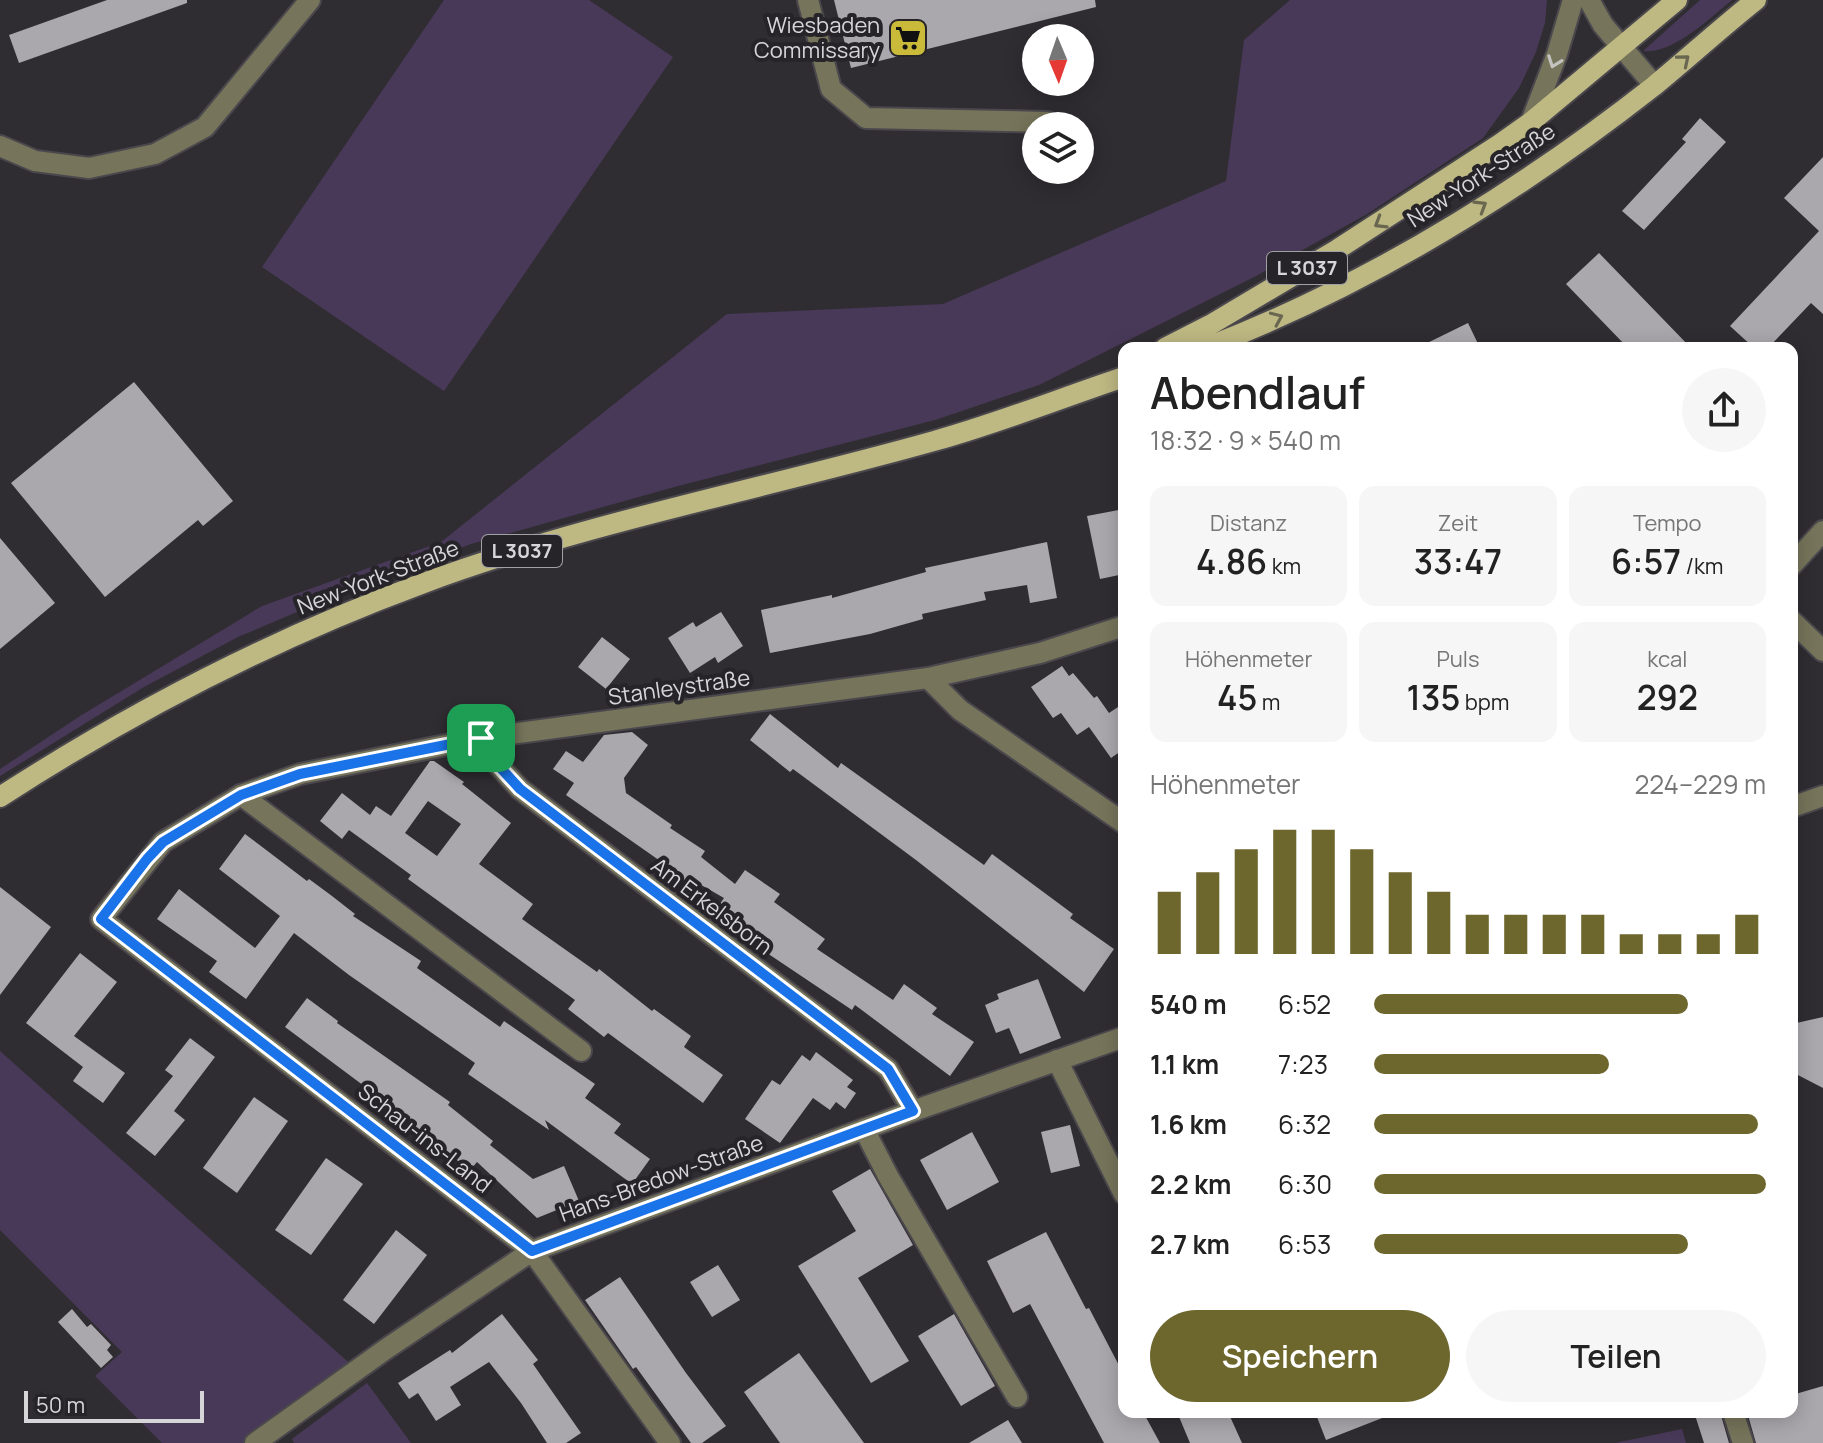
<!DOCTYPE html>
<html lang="de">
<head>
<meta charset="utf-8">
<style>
	:root { --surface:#fff; --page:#f6f6f6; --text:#222; --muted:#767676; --accent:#6d662d }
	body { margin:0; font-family:Manrope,sans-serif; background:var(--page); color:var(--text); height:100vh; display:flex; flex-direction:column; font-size:30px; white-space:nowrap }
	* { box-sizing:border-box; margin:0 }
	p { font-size:26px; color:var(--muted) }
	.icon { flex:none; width:44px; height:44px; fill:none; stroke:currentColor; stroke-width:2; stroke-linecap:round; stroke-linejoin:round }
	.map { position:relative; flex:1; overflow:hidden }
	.panel { position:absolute; left:1118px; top:342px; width:680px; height:1076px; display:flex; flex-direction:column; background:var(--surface); border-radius:16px; box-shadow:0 4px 20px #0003 }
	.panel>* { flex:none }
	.needle { width:52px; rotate:178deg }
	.fabs { position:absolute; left:1022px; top:24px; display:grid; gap:16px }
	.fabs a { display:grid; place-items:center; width:72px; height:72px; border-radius:50%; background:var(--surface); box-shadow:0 4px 20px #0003; font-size:40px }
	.scale { position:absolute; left:24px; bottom:20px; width:180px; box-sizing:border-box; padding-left:8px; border:4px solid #d6d5d8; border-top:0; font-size:22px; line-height:28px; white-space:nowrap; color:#d6d5d8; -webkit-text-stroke:6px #262428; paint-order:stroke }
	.pin { position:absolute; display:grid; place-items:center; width:68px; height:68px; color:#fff; margin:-34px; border-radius:16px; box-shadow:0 4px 12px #0006 }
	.round { display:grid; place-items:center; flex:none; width:84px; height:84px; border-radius:42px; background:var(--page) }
	.headline { display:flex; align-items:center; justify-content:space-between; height:136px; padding:0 32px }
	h1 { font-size:44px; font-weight:600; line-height:60px }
	.figures { display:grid; grid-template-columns:repeat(3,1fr); gap:12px; height:136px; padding:8px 32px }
	.figures div { display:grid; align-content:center; border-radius:16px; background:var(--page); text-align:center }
	.figures b { font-size:34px; font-weight:600 }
	.figures small { font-size:22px; font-weight:400 }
	.figures p { font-size:22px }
	.chart { height:224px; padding:16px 32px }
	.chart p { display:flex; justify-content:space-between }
	.chart svg { width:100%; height:144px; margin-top:8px; stroke:var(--accent); stroke-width:6 }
	.action { display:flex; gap:16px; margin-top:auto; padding:16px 32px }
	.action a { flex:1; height:92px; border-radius:48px; background:var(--accent); color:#fff; font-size:32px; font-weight:600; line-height:92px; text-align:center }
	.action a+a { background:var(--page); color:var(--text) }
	ul { padding:0 32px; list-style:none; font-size:26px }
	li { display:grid; grid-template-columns:128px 96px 1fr; align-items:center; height:60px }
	li i { height:20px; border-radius:10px; background:var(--accent) }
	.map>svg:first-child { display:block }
	.green { fill:#483958 }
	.building { fill:#aaa7ad; fill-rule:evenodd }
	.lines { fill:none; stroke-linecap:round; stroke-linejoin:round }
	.minor-casing { stroke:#4b484d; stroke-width:24 }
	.major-casing { stroke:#4b484d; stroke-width:24 }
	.minor { stroke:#76745a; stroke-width:20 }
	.major { stroke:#beb883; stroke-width:20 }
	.oneway { stroke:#6a6751 }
	.oneway2 { stroke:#c3c2bf }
	.route-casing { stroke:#fff; stroke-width:16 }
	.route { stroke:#1a73e8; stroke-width:10 }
	.labels { text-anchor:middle; stroke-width:8; stroke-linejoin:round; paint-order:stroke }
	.shield { fill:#262428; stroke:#a1a0a3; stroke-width:2 }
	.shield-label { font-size:20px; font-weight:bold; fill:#d6d5d8 }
	.poi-label { font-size:22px; fill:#d6d5d8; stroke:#262428; text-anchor:end }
	.street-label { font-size:22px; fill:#d6d5d8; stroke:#262428 }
</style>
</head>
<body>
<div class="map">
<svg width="1823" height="1443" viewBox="0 0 1823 1443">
	<rect width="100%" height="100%" fill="#302d32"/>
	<!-- green -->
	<g class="green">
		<path d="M444,0H589L673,57L444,391L262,267Z"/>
		<path d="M1290,0H1547L1545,23L1536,52L1519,88L1483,138L1367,214L1256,276L1039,385L935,420L678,486L471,544L349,590L238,637L144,687L0,776V769L80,716L262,606L441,542L727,314L943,304L1226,181L1244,40Z"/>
		<path d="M1700,0H1732C1710,18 1672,55 1643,51Z"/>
		<path d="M0,1051L356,1369L247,1443H162L95,1376L122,1352L0,1230Z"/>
		<path d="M367,1383L411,1443H294L292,1439Z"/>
		<path d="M1682,1429L1686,1443H1615Z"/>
	</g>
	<!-- building -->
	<g class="building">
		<path d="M107,0H187V3L19,63L9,35Z"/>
		<path d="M834,0H1095L1096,7L851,68Z"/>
		<path d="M1700,118L1726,142L1644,230L1622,211L1686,142L1682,139Z"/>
		<path d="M1823,157V314L1811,303L1768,348H1754L1730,326L1819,231L1784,198Z"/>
		<path d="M1599,253L1691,348H1628L1566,284Z"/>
		<path d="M1468,323L1480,348H1417Z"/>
		<path d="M134,382L233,501L203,526L198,520L105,597L11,483Z"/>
		<path d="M1124,509V574L1100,579L1087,516Z"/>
		<path d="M0,538L55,603L0,649Z"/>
		<path d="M1047,542L1057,598L1030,603L1027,585L984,592L986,600L922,614L923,619L870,634L770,653L761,610L832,595V598L926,572L925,568Z"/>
		<path d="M721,612L743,646L718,663L715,657L690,673L668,638L693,622L696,627Z"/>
		<path d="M602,637L630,659L606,689L578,667Z"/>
		<path d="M1062,666L1069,676L1073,673L1094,698L1097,696L1109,713L1124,703V749L1111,758L1089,727L1077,735L1061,713L1053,718L1031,687Z"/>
		<path d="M770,714L838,768L841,763L984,865L992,854L1073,914L1070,918L1114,949L1084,992L916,860L793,769L790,772L750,740Z"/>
		<path d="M632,732L648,745L624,778L626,793L672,825L670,828L705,851L701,857L735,884L745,870L780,894L774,902L825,939L817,949L893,1000L904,984L937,1008L932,1014L974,1042L950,1076L855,1005L852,1010L767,953L769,950L715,911L724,898L689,878L683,887L659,869L663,863L566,795L574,783L553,769L566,751L583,762L604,735Z"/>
		<path d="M430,761H434L464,782L462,784L511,823L479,864L533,904L522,919L597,972L599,969L652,1011L654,1009L691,1036L684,1047L723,1075L703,1103L608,1033L604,1037L568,1009L575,1000L408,879L411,875L349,830L342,839L320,821L342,793L370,815L376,806L391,816ZM428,801L461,824L437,856L405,833Z"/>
		<path d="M245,834L307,881L309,879L332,896L355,914L353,916L421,961L417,968L500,1027L504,1021L595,1084L585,1098L621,1124L614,1133L650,1159L632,1184L545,1120L549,1130L468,1074L475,1063L349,975L294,933L246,999L209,972L217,961L157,919L179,889L255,948L280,916L219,869Z"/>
		<path d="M0,887L51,927L0,995Z"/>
		<path d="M80,953L117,982L74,1036L125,1073L103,1103L73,1081L83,1067L26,1023Z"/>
		<path d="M1038,979L1061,1038L1020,1054L1009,1028L996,1033L985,1005L999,999L997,994Z"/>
		<path d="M307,998L338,1021L337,1023L450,1102L448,1105L493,1141L490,1145L533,1179L564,1166L579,1201L537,1218L477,1162L470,1170L397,1115L399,1112L285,1027Z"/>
		<path d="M1823,1017V1088L1792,1072V1024Z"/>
		<path d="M190,1038L215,1057L174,1111L185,1120L155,1156L126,1133L173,1076L165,1070Z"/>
		<path d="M816,1052L853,1080L847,1087L856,1093L845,1109L836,1102L830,1110L813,1098L780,1143L745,1119L772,1080L780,1085L802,1055L810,1061Z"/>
		<path d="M254,1097L288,1121L237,1193L203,1168Z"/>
		<path d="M1070,1125L1080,1166L1051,1173L1041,1132Z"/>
		<path d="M972,1132L999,1182L947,1210L920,1160Z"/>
		<path d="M326,1158L363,1184L311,1255L275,1230Z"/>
		<path d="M870,1169L913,1245L858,1278L909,1361L871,1383L798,1266L856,1231L832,1191Z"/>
		<path d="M396,1230L427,1255L374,1324L343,1300Z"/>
		<path d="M1046,1232L1086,1309L1089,1308L1124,1375V1412H1143L1160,1443H1104L1030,1304L1013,1313L987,1261Z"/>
		<path d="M718,1265L740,1300L712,1317L690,1282Z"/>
		<path d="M620,1277L686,1373L726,1426L702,1443H691L636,1367L633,1369L585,1300Z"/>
		<path d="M72,1309L87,1327L91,1324L111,1345L107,1350L113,1357L101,1368L58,1322Z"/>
		<path d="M502,1314L538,1360L533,1364L581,1433L566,1443H547L521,1403L489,1362L450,1387L461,1405L436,1421L418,1393L409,1399L398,1383L450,1350L452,1353Z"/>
		<path d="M954,1314L995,1386L961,1406L918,1336Z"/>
		<path d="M799,1353L864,1443H780L744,1392Z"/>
		<path d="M1823,1386V1443H1756L1747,1412H1792V1395Z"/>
		<path d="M1177,1412H1228L1242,1443H1190Z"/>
		<path d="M1315,1412H1394L1395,1413L1326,1440Z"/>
		<path d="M1694,1412H1720L1729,1443H1704Z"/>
		<path d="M1008,1420L1022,1443H969Z"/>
	</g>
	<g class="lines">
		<defs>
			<g id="minor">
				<path d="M808,0L831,89L866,118L1047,122"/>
				<path d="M1589,0L1603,25L1654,85"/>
				<path d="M1531,122L1557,54L1573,0"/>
				<path d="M0,146L35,161L89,168L155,154L205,127L310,0"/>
				<path d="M1792,565L1823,531"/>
				<path d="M1792,621L1823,651"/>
				<path d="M928,678L960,710L1124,823"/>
				<path d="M481,738L497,764L520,789L888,1069L913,1111"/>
				<path d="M241,795L581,1051"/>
				<path d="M1792,807L1823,796"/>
				<path d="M1057,1060L1124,1194"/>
				<path d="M864,1129L888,1176L1017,1397"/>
				<path d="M1733,1412L1743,1443"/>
				<path d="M255,1443L386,1349L532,1251L913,1111L1124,1037"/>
				<path d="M670,1443L532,1251L101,919L163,842L241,795L300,774L481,738L928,678L1040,653L1124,626"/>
			</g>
			<g id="major">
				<path d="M1165,348L1210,325L1338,249L1500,144L1531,122L1677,0"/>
				<path d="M1205,348C1366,286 1519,192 1654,86C1688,58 1721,28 1756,0"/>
				<path d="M0,797C133,711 272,639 421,584C587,522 764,489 934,441C999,423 1061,398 1124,377"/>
			</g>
		</defs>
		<!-- minor casing -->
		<use href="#minor" class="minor-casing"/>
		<!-- major casing -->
		<use href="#major" class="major-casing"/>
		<!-- minor -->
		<use href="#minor" class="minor"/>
		<!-- major -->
		<use href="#major" class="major"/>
	</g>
	<!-- one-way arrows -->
	<defs><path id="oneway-chevron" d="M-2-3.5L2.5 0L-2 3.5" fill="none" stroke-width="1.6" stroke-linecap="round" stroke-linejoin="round" transform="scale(2)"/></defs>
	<g class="oneway">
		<use href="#oneway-chevron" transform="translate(1684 60) rotate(-40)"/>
		<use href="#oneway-chevron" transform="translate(1481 206) rotate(-32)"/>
		<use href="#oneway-chevron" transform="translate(1380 223) rotate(148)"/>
		<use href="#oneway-chevron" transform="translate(1277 318) rotate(-24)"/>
	</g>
	<use class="oneway2" href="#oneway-chevron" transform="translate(1554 62) rotate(110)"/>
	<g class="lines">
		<defs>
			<path id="route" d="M481,738L497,764L520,789L888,1069L913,1111L532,1251L101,919L147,859L163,842L241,795L300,774Z"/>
		</defs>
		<!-- route casing -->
		<use href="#route" class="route-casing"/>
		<!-- route -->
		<use href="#route" class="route"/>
	</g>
	<!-- icons -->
	<defs>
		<symbol id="supermarket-square" viewBox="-11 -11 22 22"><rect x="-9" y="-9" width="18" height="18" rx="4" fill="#c9ba3a" stroke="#262428"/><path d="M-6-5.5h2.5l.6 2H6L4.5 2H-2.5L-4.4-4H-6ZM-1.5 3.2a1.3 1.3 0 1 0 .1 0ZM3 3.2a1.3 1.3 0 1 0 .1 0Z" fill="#111"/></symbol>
	</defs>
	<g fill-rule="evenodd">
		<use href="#supermarket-square" x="886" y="16" width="44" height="44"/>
	</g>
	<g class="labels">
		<!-- shield labels -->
		<g class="shield">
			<rect x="1267" y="252" width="80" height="32" rx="6"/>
			<rect x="482" y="535" width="80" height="32" rx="6"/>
		</g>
		<g class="shield-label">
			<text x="1307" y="275">L 3037</text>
			<text x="522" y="558">L 3037</text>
		</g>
		<!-- poi labels -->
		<g class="poi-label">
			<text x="880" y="33">Wiesbaden<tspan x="880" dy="25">Commissary</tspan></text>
		</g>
		<!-- street labels -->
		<g class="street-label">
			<text transform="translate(1481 175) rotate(-33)" y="8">New-York-Straße</text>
			<text transform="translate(378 577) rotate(-21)" y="8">New-York-Straße</text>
			<text transform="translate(679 687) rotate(-8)" y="8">Stanleystraße</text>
			<text transform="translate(712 906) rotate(37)" y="8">Am Erkelsborn</text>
			<text transform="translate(425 1138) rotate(38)" y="8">Schau-ins-Land</text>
			<text transform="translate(661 1178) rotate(-20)" y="8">Hans-Bredow-Straße</text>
		</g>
	</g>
</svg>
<div class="fabs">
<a><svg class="needle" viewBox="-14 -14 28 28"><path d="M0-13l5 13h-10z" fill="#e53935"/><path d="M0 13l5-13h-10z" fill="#767676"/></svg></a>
<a><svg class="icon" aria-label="layers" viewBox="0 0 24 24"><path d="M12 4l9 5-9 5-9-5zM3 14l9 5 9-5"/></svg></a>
</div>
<div class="scale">50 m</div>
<div class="pin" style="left:481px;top:738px;background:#1e9e55"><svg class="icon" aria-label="arrive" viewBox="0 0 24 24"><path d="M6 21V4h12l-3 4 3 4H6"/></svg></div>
<section class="panel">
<div class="headline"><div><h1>Abendlauf</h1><p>18:32 · 9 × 540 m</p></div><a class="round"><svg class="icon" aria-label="share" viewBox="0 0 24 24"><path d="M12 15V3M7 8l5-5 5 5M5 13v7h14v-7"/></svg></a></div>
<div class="figures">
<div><p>Distanz</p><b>4.86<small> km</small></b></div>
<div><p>Zeit</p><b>33:47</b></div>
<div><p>Tempo</p><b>6:57<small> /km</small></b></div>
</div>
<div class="figures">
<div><p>Höhenmeter</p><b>45<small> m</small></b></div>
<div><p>Puls</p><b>135<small> bpm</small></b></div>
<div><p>kcal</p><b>292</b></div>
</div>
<div class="chart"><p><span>Höhenmeter</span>224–229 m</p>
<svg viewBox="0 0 160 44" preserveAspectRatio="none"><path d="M5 44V25M15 44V19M25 44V12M35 44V6M45 44V6M55 44V12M65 44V19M75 44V25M85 44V32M95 44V32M105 44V32M115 44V32M125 44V38M135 44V38M145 44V38M155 44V32"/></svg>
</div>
<ul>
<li><b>540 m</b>6:52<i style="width:80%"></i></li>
<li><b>1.1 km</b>7:23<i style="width:60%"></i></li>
<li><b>1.6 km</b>6:32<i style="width:98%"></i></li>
<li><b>2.2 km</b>6:30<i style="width:100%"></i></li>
<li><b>2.7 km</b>6:53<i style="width:80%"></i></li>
</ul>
<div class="action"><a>Speichern</a><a>Teilen</a></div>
</section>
</div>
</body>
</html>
